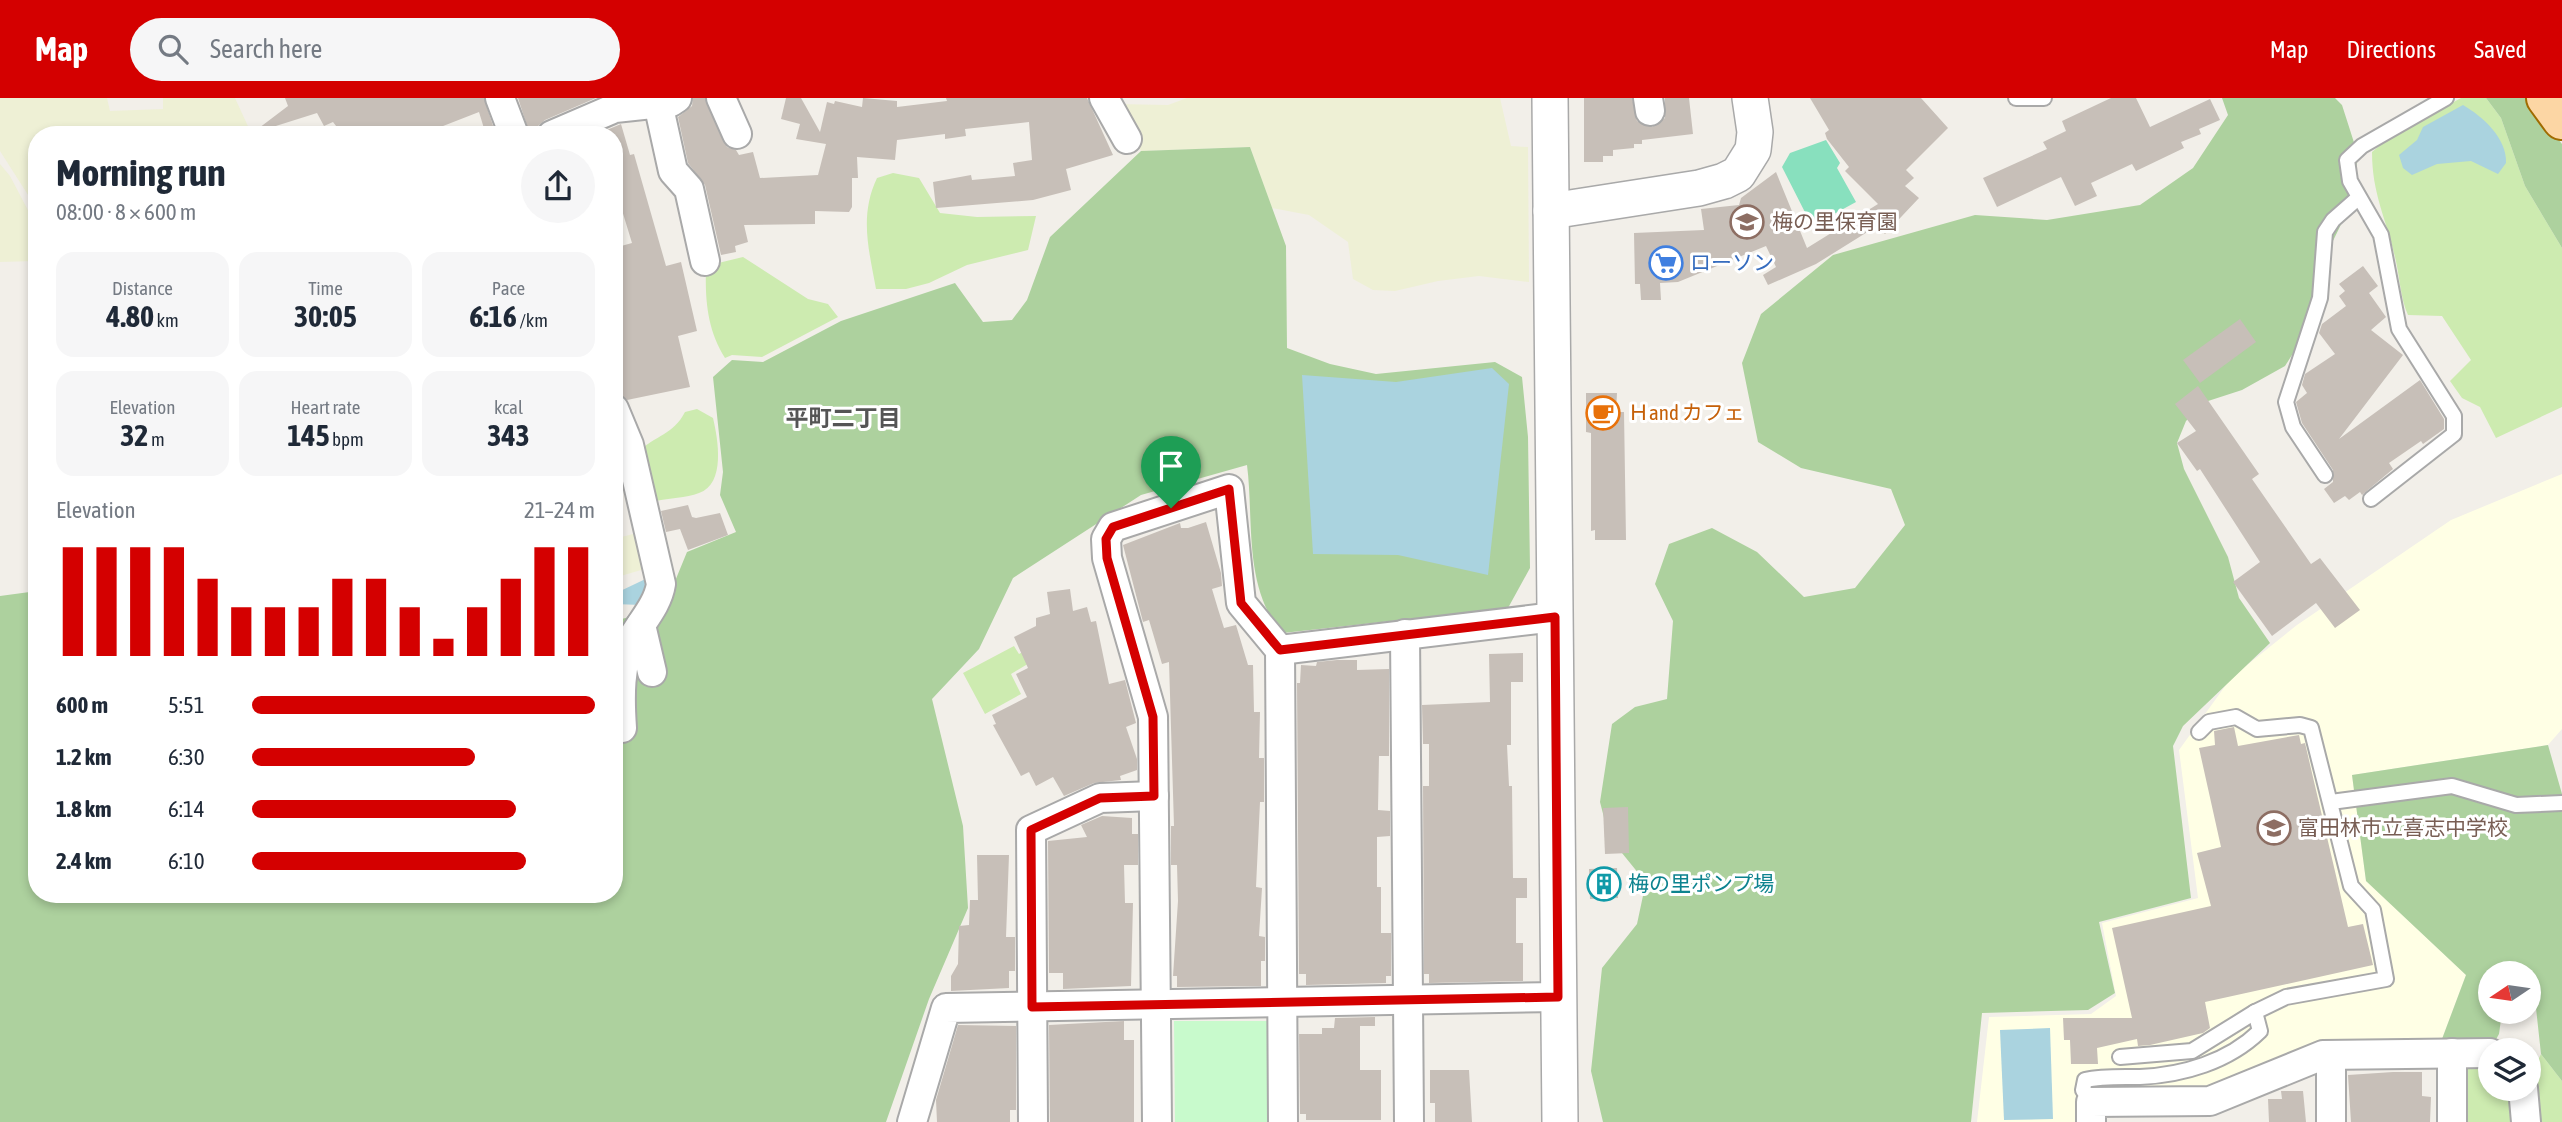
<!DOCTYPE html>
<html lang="en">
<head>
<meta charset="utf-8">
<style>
	:root { --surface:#fff; --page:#f6f6f7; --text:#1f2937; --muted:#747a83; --accent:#d40000 }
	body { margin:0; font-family:"Asap Condensed","Noto Sans JP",sans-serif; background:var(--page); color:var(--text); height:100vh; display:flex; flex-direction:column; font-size:26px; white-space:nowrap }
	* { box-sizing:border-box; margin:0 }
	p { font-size:23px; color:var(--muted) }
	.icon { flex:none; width:38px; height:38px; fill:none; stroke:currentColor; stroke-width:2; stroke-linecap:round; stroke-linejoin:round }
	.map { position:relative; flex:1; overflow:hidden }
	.side { position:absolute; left:28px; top:28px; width:595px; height:777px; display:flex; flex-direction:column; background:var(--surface); border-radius:28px; box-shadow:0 4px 10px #0003 }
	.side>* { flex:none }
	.needle { width:46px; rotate:257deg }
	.buttons { position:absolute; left:2478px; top:863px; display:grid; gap:14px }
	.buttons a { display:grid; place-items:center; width:63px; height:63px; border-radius:50%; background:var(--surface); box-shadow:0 4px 10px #0003; font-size:35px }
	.pin { position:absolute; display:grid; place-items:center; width:60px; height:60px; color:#fff; margin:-72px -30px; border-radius:50% 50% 50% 0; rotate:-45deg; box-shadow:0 0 7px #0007 }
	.pin .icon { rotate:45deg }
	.round { display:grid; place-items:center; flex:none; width:74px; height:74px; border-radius:37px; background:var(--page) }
	.headline { display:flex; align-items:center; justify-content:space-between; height:119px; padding:0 28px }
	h1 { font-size:38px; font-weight:700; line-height:52px }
	.stats { display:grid; grid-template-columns:repeat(3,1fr); gap:10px; height:119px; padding:7px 28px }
	.stats div { display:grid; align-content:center; border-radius:18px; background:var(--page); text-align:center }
	.stats b { font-size:30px; font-weight:700 }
	.stats small { font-size:19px; font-weight:400 }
	.stats p { font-size:19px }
	.chart { height:196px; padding:14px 28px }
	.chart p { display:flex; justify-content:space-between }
	.chart svg { width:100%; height:126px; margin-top:7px; stroke:var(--accent); stroke-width:6 }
	ul { padding:0 28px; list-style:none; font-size:23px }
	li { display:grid; grid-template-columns:112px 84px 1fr; align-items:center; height:52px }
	li i { height:18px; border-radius:9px; background:var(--accent) }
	header { display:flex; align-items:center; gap:42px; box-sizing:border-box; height:98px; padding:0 35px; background:var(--accent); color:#fff }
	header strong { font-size:33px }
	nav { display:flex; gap:38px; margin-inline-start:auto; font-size:24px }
	.search { width:490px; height:63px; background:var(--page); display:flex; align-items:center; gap:18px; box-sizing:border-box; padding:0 24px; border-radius:38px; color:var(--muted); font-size:26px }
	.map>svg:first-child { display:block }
	.education { fill:#ffffe5 }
	.farmland { fill:#eef0d5 }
	.grass { fill:#cdebb0 }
	.forest { fill:#add19e }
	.park { fill:#c8facc }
	.pitch { fill:#88e0be }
	.water { fill:#aad3df }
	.building { fill:#c7bfb8 }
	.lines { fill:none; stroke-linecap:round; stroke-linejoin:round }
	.service-casing { stroke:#a9a9a9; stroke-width:18 }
	.minor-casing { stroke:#a9a9a9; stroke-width:32 }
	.tertiary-casing { stroke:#a9a9a9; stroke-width:38 }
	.primary-casing { stroke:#a06b00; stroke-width:42 }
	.service { stroke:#fff; stroke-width:14 }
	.minor { stroke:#fff; stroke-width:28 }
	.tertiary { stroke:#fff; stroke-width:35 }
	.primary { stroke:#fcd6a4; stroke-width:38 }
	.route-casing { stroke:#fff; stroke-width:14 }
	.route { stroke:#d40000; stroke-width:9 }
	.labels { text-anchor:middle; stroke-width:6; stroke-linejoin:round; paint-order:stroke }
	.education-label { font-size:21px; fill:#785e54; stroke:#fff; text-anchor:start }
	.shop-label { font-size:21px; fill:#366cbe; stroke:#fff; text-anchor:start }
	.food-label { font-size:21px; fill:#c56008; stroke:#fff; text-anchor:start }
	.culture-label { font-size:21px; fill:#0d838f; stroke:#fff; text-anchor:start }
	.neighbourhood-label { font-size:23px; font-weight:bold; fill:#555; stroke:#fff }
</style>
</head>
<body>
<header>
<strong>Map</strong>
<div class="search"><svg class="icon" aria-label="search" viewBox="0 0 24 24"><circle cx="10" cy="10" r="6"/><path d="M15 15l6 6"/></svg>Search here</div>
<nav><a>Map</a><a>Directions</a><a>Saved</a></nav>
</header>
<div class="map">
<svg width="2562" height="1024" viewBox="0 0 2562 1024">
	<rect width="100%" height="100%" fill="#f2efe9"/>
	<!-- education -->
	<path class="education" d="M2562,376V631L2548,647L2352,677L2366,783L2466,877L2442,941L2333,946L2213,995L2081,998V1024H1977L1989,919L2091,916L2116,898L2102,825L2198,800L2179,652L2231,580L2297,527L2451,422Z"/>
	<!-- farmland -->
	<g class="farmland">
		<path d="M0,0H107L110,13L163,11V0H235L252,37H37V111L0,53Z"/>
		<path d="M1187,0H1500L1511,48L1528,49L1529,184L1479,178L1438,183L1395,193L1373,192L1353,181L1348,144L1309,117L1272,110L1250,49L1141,53L1115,6L1168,7Z"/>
		<path d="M0,66L10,78L30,116L35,163L0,164Z"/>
		<path d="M648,432L658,467L614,480V441Z"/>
	</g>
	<!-- grass -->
	<g class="grass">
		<path d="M2461,0H2486L2501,20L2525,88L2562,150V309L2496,340L2480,309L2462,300L2450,283L2471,262L2442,218L2408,217C2400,199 2400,179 2395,159C2386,120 2372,96 2372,54L2391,38Z"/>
		<path d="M893,75L919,80L940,115L977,119L1036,118L1028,152L967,167L929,185L906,191H876C869,152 859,118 877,80Z"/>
		<path d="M743,159L808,201L828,206L838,219L762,259L732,257L725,260C707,231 705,202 706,168Z"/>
		<path d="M697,311L713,320C718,341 726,386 699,395C686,400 669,400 656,403L638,354C656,337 673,337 685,314Z"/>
		<path d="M1036,547L1041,558L1011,576L1021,596L985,616L963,575L1014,548L1019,556Z"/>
		<path d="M2541,956L2562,983V1024H2541L2536,966Z"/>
		<path d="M2465,969L2490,970V990L2510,991L2512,1024H2464Z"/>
	</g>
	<!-- forest -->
	<g class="forest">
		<path d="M2222,0H2335L2342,7L2358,57L2351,106L2329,151L2302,241L2285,268L2242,292L2205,304L2186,323L2177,345L2184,371L2228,459L2239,500L2270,545L2183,628L2173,648L2191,800L2099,824L2115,895L2088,912L1982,915L1971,1024H1603L1591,973L1602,870L1637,826L1644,793L1639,776L1609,739L1600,704L1612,626L1635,609L1667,601L1673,523L1655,486L1669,446L1712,430L1757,454L1804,499L1855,490L1905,427L1891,391L1801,370L1758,344L1742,265L1761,216L1833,157L1975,117L2047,122L2140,107L2193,70L2228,17Z"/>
		<path d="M2486,0H2526L2562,46V150L2525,88L2501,20Z"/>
		<path d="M1250,49L1286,148L1287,250L1330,266L1376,276L1495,264L1522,279L1528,339L1530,470L1508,510L1283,535C1243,492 1254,421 1247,367L1141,397L1013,480L979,551L932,601L963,728L968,810L929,901L886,1024H0V498L37,493V796H614V523L664,510L687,454L736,434L720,397L723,374L713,279L732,262L763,264L841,223L955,185L983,224L1012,222L1027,202L1050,139L1141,53Z"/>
		<path d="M2548,647L2562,696V983L2541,956L2536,910L2529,905V875H2490V914H2502L2499,936L2494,945L2442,941L2466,877L2366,783L2352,677Z"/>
	</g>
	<!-- park -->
	<path class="park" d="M1174,923H1270V1024H1175Z"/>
	<!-- pitch -->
	<path class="pitch" d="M1826,42L1840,65L1837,70L1856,104L1812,128L1782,69L1790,55Z"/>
	<!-- water -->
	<g class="water">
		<path d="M2463,7C2482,18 2507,40 2506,65L2498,76L2471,63L2437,66L2412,77L2403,70L2399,57L2417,42L2423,29Z"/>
		<path d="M1492,270L1509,286L1488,477L1398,457L1313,456L1302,277L1396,284Z"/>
		<path d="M656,476L641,507L614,506V496Z"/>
		<path d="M2050,930L2053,1021L2004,1022L2000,932Z"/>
	</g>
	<!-- building -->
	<g class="building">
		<path d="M285,0H484L496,37H486L479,14L420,37H366L359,29L351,37H343L333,24L324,28L317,15L260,33L259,30L288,8Z"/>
		<path d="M518,0H596L545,22L538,28L536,37H530Z"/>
		<path d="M693,0H705L727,49L736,52L739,57L753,54L760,80L818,77L826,46L796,41L800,26L781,21L786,0H801L820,34L827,4L834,6L835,3L862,9L863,0L897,3V9L947,3L946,0H1087L1113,57L1066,71L1071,92L1033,102L936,110L933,84L971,77L972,82L1015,78L1013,65L1032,62L1029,24L965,31L966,38L945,41V36L897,42L895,62L857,59L858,80H852V109L849,114L815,113V126L744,127L748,144L735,148L736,154L721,157L705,87L688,65L678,19L692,8Z"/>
		<path d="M1584,0H1632L1637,23L1652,29L1665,20V0H1689L1693,36L1642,42V46H1634V50L1613,52V58H1603V64H1584Z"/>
		<path d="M1810,0H1921L1948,30L1906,72L1914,80L1905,88L1919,100L1885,136L1877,128L1816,166L1768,187L1763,177L1776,169L1766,148L1678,184L1660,185L1661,202H1641L1640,186H1635L1634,135L1704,132L1701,111L1739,107L1741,100L1776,74L1807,150L1878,106L1845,73L1849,69L1827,41L1825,35L1829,32Z"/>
		<path d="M2111,0H2136L2150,29L2210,1L2220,22L2199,31L2201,36L2181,44L2184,50L2136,73L2132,66L2091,85L2097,98L2075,108L2061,79L1997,109L1983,80L2047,51L2043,44L2066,33L2062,23Z"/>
		<path d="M621,26L630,57L634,56L666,168L681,164L697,233L678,238L690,289L627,302L617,295L614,280V150L632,145L614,86V37H595Z"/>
		<path d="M2363,168L2378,188L2369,195L2386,219L2371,232L2403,257L2339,341L2420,282L2444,321V331L2423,346L2421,343L2389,365L2393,371L2362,397L2360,394L2349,402L2345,398L2334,405L2324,391L2333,384V372L2302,325L2296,304L2307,295L2302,287L2305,276L2335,256L2319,235L2322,226L2346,208L2339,198L2345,193L2339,186Z"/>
		<path d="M2240,221L2256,244L2200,285L2183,262Z"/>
		<path d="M2198,288L2259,376L2252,381L2311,466L2320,460L2360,512L2335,530L2316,505L2272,538L2233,484L2260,464L2200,371L2197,373L2177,345L2196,333L2175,306Z"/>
		<path d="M1586,295H1617L1616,314H1624L1626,442H1595V432L1591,433V335L1586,334Z"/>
		<path d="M688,407L692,419L696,420L720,415L728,437L688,452L680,431L666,434L661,413Z"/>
		<path d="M1206,424L1221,475L1222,488L1212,491L1218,511L1224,530L1236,527L1248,567H1253L1254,614H1260L1259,660H1264V704H1260L1256,789L1262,790L1259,838L1265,839V863H1261V888L1177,889V878H1173L1178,803L1177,767H1171V728H1174L1169,564L1162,566L1149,522L1143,524L1123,447L1180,425L1181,430H1188Z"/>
		<path d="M1070,491L1073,513L1087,509L1091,524L1096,523L1109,586L1125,582L1136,625L1126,629L1137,661V672L1120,678L1121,682L1094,685L1064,698L1053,679L1036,688L1029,674L1021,678L993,627L996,626L992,617L1027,599L1016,576L1028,570L1014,539L1036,528V520L1050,516L1047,494Z"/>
		<path d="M1523,555V584H1511V647H1507L1509,688H1512L1513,780H1527V800H1516V845H1523V883L1429,885V876H1424L1423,688H1429V646H1423L1422,607L1490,604L1489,556Z"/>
		<path d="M1337,562H1357V572L1389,571V658H1379L1378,712L1390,713V738L1377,739V789H1381V835H1391V878H1386V885L1306,887V876H1299L1297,585H1300L1301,567L1316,568L1317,564Z"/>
		<path d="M2234,629L2238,648L2299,637L2301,646L2305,645L2348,829L2363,826L2373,867L2205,904L2210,930L2203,935L2150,947L2138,948L2137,941L2097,950L2098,966H2071L2070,942H2064L2063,920H2132L2112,830L2211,808L2197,755L2221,749L2199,650L2215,647L2214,633Z"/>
		<path d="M1628,709L1629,755L1605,756L1603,710Z"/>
		<path d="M1102,718L1132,720V736H1138V767H1124L1125,805H1133L1131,888L1063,891V875H1049L1048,743L1087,739L1081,727Z"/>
		<path d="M977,757H1009L1006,839H1015V873H1009V890L951,893V878L958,866L959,828L969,827L970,802H978Z"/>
		<path d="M1617,770L1618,800L1590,801L1589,771Z"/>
		<path d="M1375,919V928H1360V972H1381V1022H1306V1016H1300L1299,936H1322V930H1334L1335,920Z"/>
		<path d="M1124,923V942H1134V1024H1050L1049,927Z"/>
		<path d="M958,927L1016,928V1012H1010V1024H937L936,1002Z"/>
		<path d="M1430,972H1469L1472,1024H1435V1005H1430Z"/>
		<path d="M2393,974H2422V998L2431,999L2430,1024H2351L2348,977Z"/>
		<path d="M2281,993H2303L2306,1024H2269L2268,1001H2282Z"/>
	</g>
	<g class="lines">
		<defs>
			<g id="service">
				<path d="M2016,0H2044"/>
				<path d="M2325,377L2293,329L2286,304L2320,200L2325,134L2333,122L2358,100"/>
				<path d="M2371,401L2454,336V318L2399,231L2381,137L2350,83L2347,62L2362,48L2446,0"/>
				<path d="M2331,704L2452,688L2516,707L2562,705"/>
				<path d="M2120,959L2192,953L2255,914"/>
				<path d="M2091,1004L2083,992L2085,982C2102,978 2122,979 2140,979C2183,977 2228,964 2260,933L2255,914L2286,899L2386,881L2373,812L2351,788L2311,630L2300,627L2257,631L2236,619L2209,624L2199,634"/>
			</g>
			<g id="minor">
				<path d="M500,0L514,37"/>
				<path d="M721,0L737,36"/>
				<path d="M1104,0L1127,41"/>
				<path d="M1648,0L1650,13"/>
				<path d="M658,5L673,73L689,91L705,163"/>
				<path d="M552,37L615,10L671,4L677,0"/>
				<path d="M614,311L629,347L661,486C658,506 643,522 633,539C619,565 620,601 622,630"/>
				<path d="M641,527L652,574"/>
				<path d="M1405,536L1409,1024"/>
				<path d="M1280,552L1555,519"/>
				<path d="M2452,955V1024"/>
				<path d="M2331,957V1024"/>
				<path d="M2523,990L2526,1024"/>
				<path d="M912,1024L946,910L1558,899"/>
				<path d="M1033,1024L1031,732L1100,700L1154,698"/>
				<path d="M1157,1024L1153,619L1107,460L1106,441L1113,429L1229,391L1241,505L1280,552L1283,1024"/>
				<path d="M2091,1024V1004L2210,1003L2323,957L2490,955"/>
			</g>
			<g id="tertiary">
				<path d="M1550,0L1560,1024"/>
				<path d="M1551,113L1699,90L1724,83L1738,76L1753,52L1755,34L1750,0"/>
			</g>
			<path id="primary" d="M2546,0L2562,22"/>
		</defs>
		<!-- service casing -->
		<use href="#service" class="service-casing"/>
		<!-- minor casing -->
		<use href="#minor" class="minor-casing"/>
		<!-- tertiary casing -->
		<use href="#tertiary" class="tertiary-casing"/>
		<!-- primary casing -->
		<use href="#primary" class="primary-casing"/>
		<!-- service -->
		<use href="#service" class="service"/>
		<!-- minor -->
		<use href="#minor" class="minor"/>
		<!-- tertiary -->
		<use href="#tertiary" class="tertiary"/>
		<!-- primary -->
		<use href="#primary" class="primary"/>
	</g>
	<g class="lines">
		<defs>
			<path id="route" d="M1229,391L1241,505L1280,552L1555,519L1558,899L1032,909L1031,732L1100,700L1154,698L1153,619L1107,460L1106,441L1113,429Z"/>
		</defs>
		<!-- route casing -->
		<use href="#route" class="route-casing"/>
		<!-- route -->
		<use href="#route" class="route"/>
	</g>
	<!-- icons -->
	<defs>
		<symbol id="school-ring" viewBox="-11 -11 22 22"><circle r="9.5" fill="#fff" stroke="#8d6e63" stroke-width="1.5"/><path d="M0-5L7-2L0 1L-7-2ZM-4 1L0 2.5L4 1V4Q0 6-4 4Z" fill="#8d6e63"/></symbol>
		<symbol id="supermarket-ring" viewBox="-11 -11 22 22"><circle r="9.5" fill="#fff" stroke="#3f7fe0" stroke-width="1.5"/><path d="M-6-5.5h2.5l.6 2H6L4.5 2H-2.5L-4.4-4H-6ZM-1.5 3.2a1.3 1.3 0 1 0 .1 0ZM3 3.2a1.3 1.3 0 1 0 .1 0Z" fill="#3f7fe0"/></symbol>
		<symbol id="cafe-ring" viewBox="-11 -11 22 22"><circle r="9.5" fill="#fff" stroke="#e8710a" stroke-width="1.5"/><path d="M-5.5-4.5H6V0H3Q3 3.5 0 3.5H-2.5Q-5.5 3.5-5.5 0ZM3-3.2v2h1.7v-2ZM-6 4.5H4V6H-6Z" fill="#e8710a"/></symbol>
		<symbol id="building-ring" viewBox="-11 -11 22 22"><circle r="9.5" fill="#fff" stroke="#0f9aa8" stroke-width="1.5"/><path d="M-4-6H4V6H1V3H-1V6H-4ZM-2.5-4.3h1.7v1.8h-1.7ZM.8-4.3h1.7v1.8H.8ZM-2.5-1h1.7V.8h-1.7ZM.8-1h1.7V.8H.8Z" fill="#0f9aa8"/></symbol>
	</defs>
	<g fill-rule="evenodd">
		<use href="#school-ring" x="1728" y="105" width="38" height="38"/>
		<use href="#supermarket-ring" x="1647" y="146" width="38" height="38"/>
		<use href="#cafe-ring" x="1584" y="296" width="38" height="38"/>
		<use href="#school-ring" x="2255" y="711" width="38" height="38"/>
		<use href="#building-ring" x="1585" y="767" width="38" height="38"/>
	</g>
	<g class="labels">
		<!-- education labels -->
		<g class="education-label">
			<text x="1772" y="131">梅の里保育園</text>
			<text x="2298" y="737">富田林市立喜志中学校</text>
		</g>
		<!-- shop labels -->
		<g class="shop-label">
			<text x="1690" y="172">ローソン</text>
		</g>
		<!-- food labels -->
		<g class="food-label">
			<text x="1628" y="322">Ｈand カフェ</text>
		</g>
		<!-- culture labels -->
		<g class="culture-label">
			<text x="1628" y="793">梅の里ポンプ場</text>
		</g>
		<!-- neighbourhood labels -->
		<g class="neighbourhood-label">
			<text x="843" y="328">平町二丁目</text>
		</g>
	</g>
</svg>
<div class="buttons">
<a><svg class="needle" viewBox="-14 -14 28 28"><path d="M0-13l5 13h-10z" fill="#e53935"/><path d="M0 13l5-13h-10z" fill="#747a83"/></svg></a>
<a><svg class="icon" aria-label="layers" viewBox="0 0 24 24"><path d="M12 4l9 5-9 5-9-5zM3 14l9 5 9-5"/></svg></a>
</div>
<div class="pin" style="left:1171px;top:410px;background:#1e9e55"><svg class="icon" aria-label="arrive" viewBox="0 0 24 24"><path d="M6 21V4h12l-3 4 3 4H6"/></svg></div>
<section class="side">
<div class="headline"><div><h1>Morning run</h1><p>08:00 · 8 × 600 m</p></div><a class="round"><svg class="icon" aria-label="share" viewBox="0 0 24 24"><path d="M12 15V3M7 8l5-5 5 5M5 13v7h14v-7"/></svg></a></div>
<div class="stats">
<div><p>Distance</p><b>4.80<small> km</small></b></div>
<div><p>Time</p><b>30:05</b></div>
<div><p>Pace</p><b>6:16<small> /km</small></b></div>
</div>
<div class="stats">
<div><p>Elevation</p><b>32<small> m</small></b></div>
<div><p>Heart rate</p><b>145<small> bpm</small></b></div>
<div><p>kcal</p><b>343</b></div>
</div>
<div class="chart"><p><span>Elevation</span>21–24 m</p>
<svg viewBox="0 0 160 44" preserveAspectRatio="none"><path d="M5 44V6M15 44V6M25 44V6M35 44V6M45 44V17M55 44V27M65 44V27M75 44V27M85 44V17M95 44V17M105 44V27M115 44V38M125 44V27M135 44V17M145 44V6M155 44V6"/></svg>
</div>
<ul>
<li><b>600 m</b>5:51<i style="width:100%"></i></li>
<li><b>1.2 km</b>6:30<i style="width:65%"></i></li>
<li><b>1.8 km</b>6:14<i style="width:77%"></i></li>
<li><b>2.4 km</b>6:10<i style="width:80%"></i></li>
</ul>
</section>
</div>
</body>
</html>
